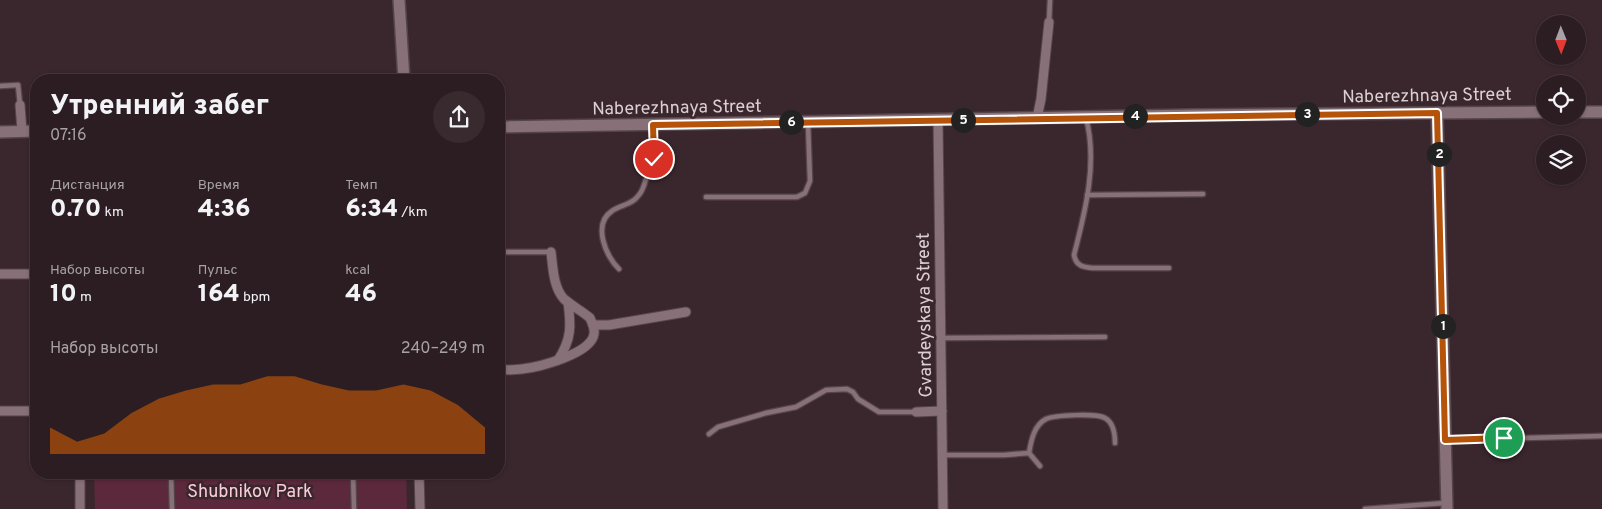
<!DOCTYPE html>
<html lang="ru">
<head>
<meta charset="utf-8">
<style>
	:root { --surface:#2c1d22; --page:#382a2f; --text:#f1f3f6; --muted:#a6a2a5; --line:#483b40; --accent:#b45309 }
	body { margin:0; font-family:Overpass,sans-serif; background:var(--page); color:var(--text); height:100vh; display:flex; flex-direction:column; font-size:19px; white-space:nowrap }
	* { box-sizing:border-box; margin:0 }
	p { font-size:16px; color:var(--muted) }
	.icon { flex:none; width:28px; height:28px; fill:none; stroke:currentColor; stroke-width:2; stroke-linecap:round; stroke-linejoin:round }
	.map { position:relative; flex:1; overflow:hidden }
	.sheet { position:absolute; left:30px; top:74px; width:475px; height:405px; display:flex; flex-direction:column; background:var(--surface); border-radius:20px; box-shadow:0 1px 4px #0004,0 0 0 1px var(--line) }
	.sheet>* { flex:none }
	.needle { width:32px; rotate:179deg }
	.controls { position:absolute; left:1536px; top:15px; display:grid; gap:10px }
	.controls a { display:grid; place-items:center; width:50px; height:50px; border-radius:50%; background:var(--surface); box-shadow:0 1px 4px #0004,0 0 0 1px var(--line); font-size:25px }
	.pin { position:absolute; display:grid; place-items:center; width:42px; height:42px; color:#fff; margin:-21px; border:2px solid #fff; border-radius:50%; box-shadow:0 1px 5px #0007 }
	.km { position:absolute; width:25px; height:25px; margin:-12px; border-radius:50%; background:#222; color:#fff; font-size:14px; line-height:25px; text-align:center }
	.round { display:grid; place-items:center; flex:none; width:52px; height:52px; border-radius:26px; background:var(--page) }
	.headline { display:flex; align-items:center; justify-content:space-between; height:85px; padding:0 20px }
	h1 { font-size:28px; font-weight:800; line-height:38px }
	.metrics { display:grid; grid-template-columns:repeat(3,1fr); gap:8px; height:85px; padding:5px 20px }
	.metrics div { display:grid; align-content:center }
	.metrics b { font-size:25px; font-weight:800 }
	.metrics small { font-size:14px; font-weight:400 }
	.metrics p { font-size:14px }
	.chart { height:140px; padding:10px 20px }
	.chart p { display:flex; justify-content:space-between }
	.chart svg { width:100%; height:90px; margin-top:5px; fill:var(--accent); opacity:.7 }
	.map>svg:first-child { display:block }
	.green { fill:#5c293c }
	.lines { fill:none; stroke-linecap:round; stroke-linejoin:round }
	.service-casing { stroke:#55454a; stroke-width:7 }
	.minor-casing { stroke:#55454a; stroke-width:11 }
	.tertiary-casing { stroke:#55454a; stroke-width:14 }
	.service { stroke:#877077; stroke-width:4.5 }
	.minor { stroke:#877077; stroke-width:9 }
	.tertiary { stroke:#877077; stroke-width:11 }
	.route-casing { stroke:#fff; stroke-width:10 }
	.route { stroke:#b45309; stroke-width:6 }
	.labels { text-anchor:middle; stroke-width:5; stroke-linejoin:round; paint-order:stroke }
	.street-label { font-size:18px; fill:#dccfd2; stroke:#3a272d }
	.park-label { font-size:18px; fill:#faccda; stroke:#3a272d }
</style>
</head>
<body>
<div class="map">
<svg width="1602" height="509" viewBox="0 0 1602 509">
	<rect width="100%" height="100%" fill="#3a272d"/>
	<!-- green -->
	<path class="green" d="M94,473H406L407,509H95Z"/>
	<g class="lines">
		<defs>
			<g id="service">
				<path d="M1049,22L1050,0"/>
				<path d="M0,86L18,85L20,105"/>
				<path d="M1086,118C1098,163 1085,212 1074,255C1076,266 1083,267 1092,268H1169"/>
				<path d="M1087,195L1203,194"/>
				<path d="M706,197H797L805,193L810,181L808,123"/>
				<path d="M499,252H551"/>
				<path d="M619,269C606,257 592,224 612,211C620,205 632,205 638,196C643,191 644,185 646,179C648,173 652,167 653,161C656,150 654,137 653,126"/>
				<path d="M941,338L1105,337"/>
				<path d="M709,434L718,427L766,413L796,407L826,390L847,389L853,392L858,399L879,412H916"/>
				<path d="M1446,440L1602,436"/>
				<path d="M943,455H1004L1029,453"/>
				<path d="M1040,466L1029,453C1031,441 1034,425 1046,419C1055,415 1097,413 1105,418C1114,423 1115,434 1115,443"/>
				<path d="M171,472L172,509"/>
				<path d="M353,472L354,509"/>
				<path d="M1365,509L1445,503"/>
			</g>
			<g id="minor">
				<path d="M20,105L22,131"/>
				<path d="M1037,118L1041,99L1049,22"/>
				<path d="M938,120L943,509"/>
				<path d="M0,274H36"/>
				<path d="M593,325H609L686,312"/>
				<path d="M558,360C572,339 571,325 568,302"/>
				<path d="M499,370C507,370 515,370 522,369C539,367 591,354 594,334C595,328 592,323 590,318C582,311 572,306 564,299C553,287 553,267 551,252"/>
				<path d="M0,411H36"/>
				<path d="M916,412L942,411"/>
				<path d="M80,472V509"/>
				<path d="M419,472L420,509"/>
			</g>
			<g id="tertiary">
				<path d="M399,0L404,80"/>
				<path d="M1578,112H1602"/>
				<path d="M1437,113L1447,509"/>
				<path d="M499,127L1193,115L1545,112"/>
				<path d="M0,132L36,131"/>
			</g>
		</defs>
		<!-- service casing -->
		<use href="#service" class="service-casing"/>
		<!-- minor casing -->
		<use href="#minor" class="minor-casing"/>
		<!-- tertiary casing -->
		<use href="#tertiary" class="tertiary-casing"/>
		<!-- service -->
		<use href="#service" class="service"/>
		<!-- minor -->
		<use href="#minor" class="minor"/>
		<!-- tertiary -->
		<use href="#tertiary" class="tertiary"/>
	</g>
	<g class="lines">
		<defs>
			<path id="route" d="M654,159L653,125L1437,113L1445,440L1504,438"/>
		</defs>
		<!-- route casing -->
		<use href="#route" class="route-casing"/>
		<!-- route -->
		<use href="#route" class="route"/>
	</g>
	<g class="labels">
		<!-- street labels -->
		<g class="street-label">
			<text transform="translate(1427 95) rotate(-1)" y="6">Naberezhnaya Street</text>
			<text transform="translate(677 107) rotate(-1)" y="6">Naberezhnaya Street</text>
			<text transform="translate(924 315) rotate(-91)" y="6">Gvardeyskaya Street</text>
		</g>
		<!-- park labels -->
		<g class="park-label">
			<text x="250" y="497">Shubnikov Park</text>
		</g>
	</g>
</svg>
<div class="controls">
<a><svg class="needle" viewBox="-14 -14 28 28"><path d="M0-13l5 13h-10z" fill="#e53935"/><path d="M0 13l5-13h-10z" fill="#a6a2a5"/></svg></a>
<a><svg class="icon" aria-label="locate" viewBox="0 0 24 24"><circle cx="12" cy="12" r="6"/><path d="M12 2v4M12 18v4M2 12h4M18 12h4"/></svg></a>
<a><svg class="icon" aria-label="layers" viewBox="0 0 24 24"><path d="M12 4l9 5-9 5-9-5zM3 14l9 5 9-5"/></svg></a>
</div>
<div class="pin" style="left:1504px;top:438px;background:#1e9e55"><svg class="icon" aria-label="arrive" viewBox="0 0 24 24"><path d="M6 21V4h12l-3 4 3 4H6"/></svg></div>
<div class="pin" style="left:654px;top:159px;background:#d93025"><svg class="icon" aria-label="check" viewBox="0 0 24 24"><path d="M5 12l5 5 9-10"/></svg></div>
<b class="km" style="left:1443px;top:326px">1</b>
<b class="km" style="left:1439px;top:154px">2</b>
<b class="km" style="left:1307px;top:114px">3</b>
<b class="km" style="left:1135px;top:116px">4</b>
<b class="km" style="left:963px;top:120px">5</b>
<b class="km" style="left:791px;top:122px">6</b>
<section class="sheet">
<div class="headline"><div><h1>Утренний забег</h1><p>07:16</p></div><a class="round"><svg class="icon" aria-label="share" viewBox="0 0 24 24"><path d="M12 15V3M7 8l5-5 5 5M5 13v7h14v-7"/></svg></a></div>
<div class="metrics">
<div><p>Дистанция</p><b>0.70<small> km</small></b></div>
<div><p>Время</p><b>4:36</b></div>
<div><p>Темп</p><b>6:34<small> /km</small></b></div>
</div>
<div class="metrics">
<div><p>Набор высоты</p><b>10<small> m</small></b></div>
<div><p>Пульс</p><b>164<small> bpm</small></b></div>
<div><p>kcal</p><b>46</b></div>
</div>
<div class="chart"><p><span>Набор высоты</span>240–249 m</p>
<svg viewBox="0 0 160 44" preserveAspectRatio="none"><path d="M0 44V31L10 38L20 34L30 24L40 17L50 13L60 10L70 10L80 6L90 6L100 10L110 13L120 13L130 10L140 13L150 20L160 31V44z"/></svg>
</div>
</section>
</div>
</body>
</html>
